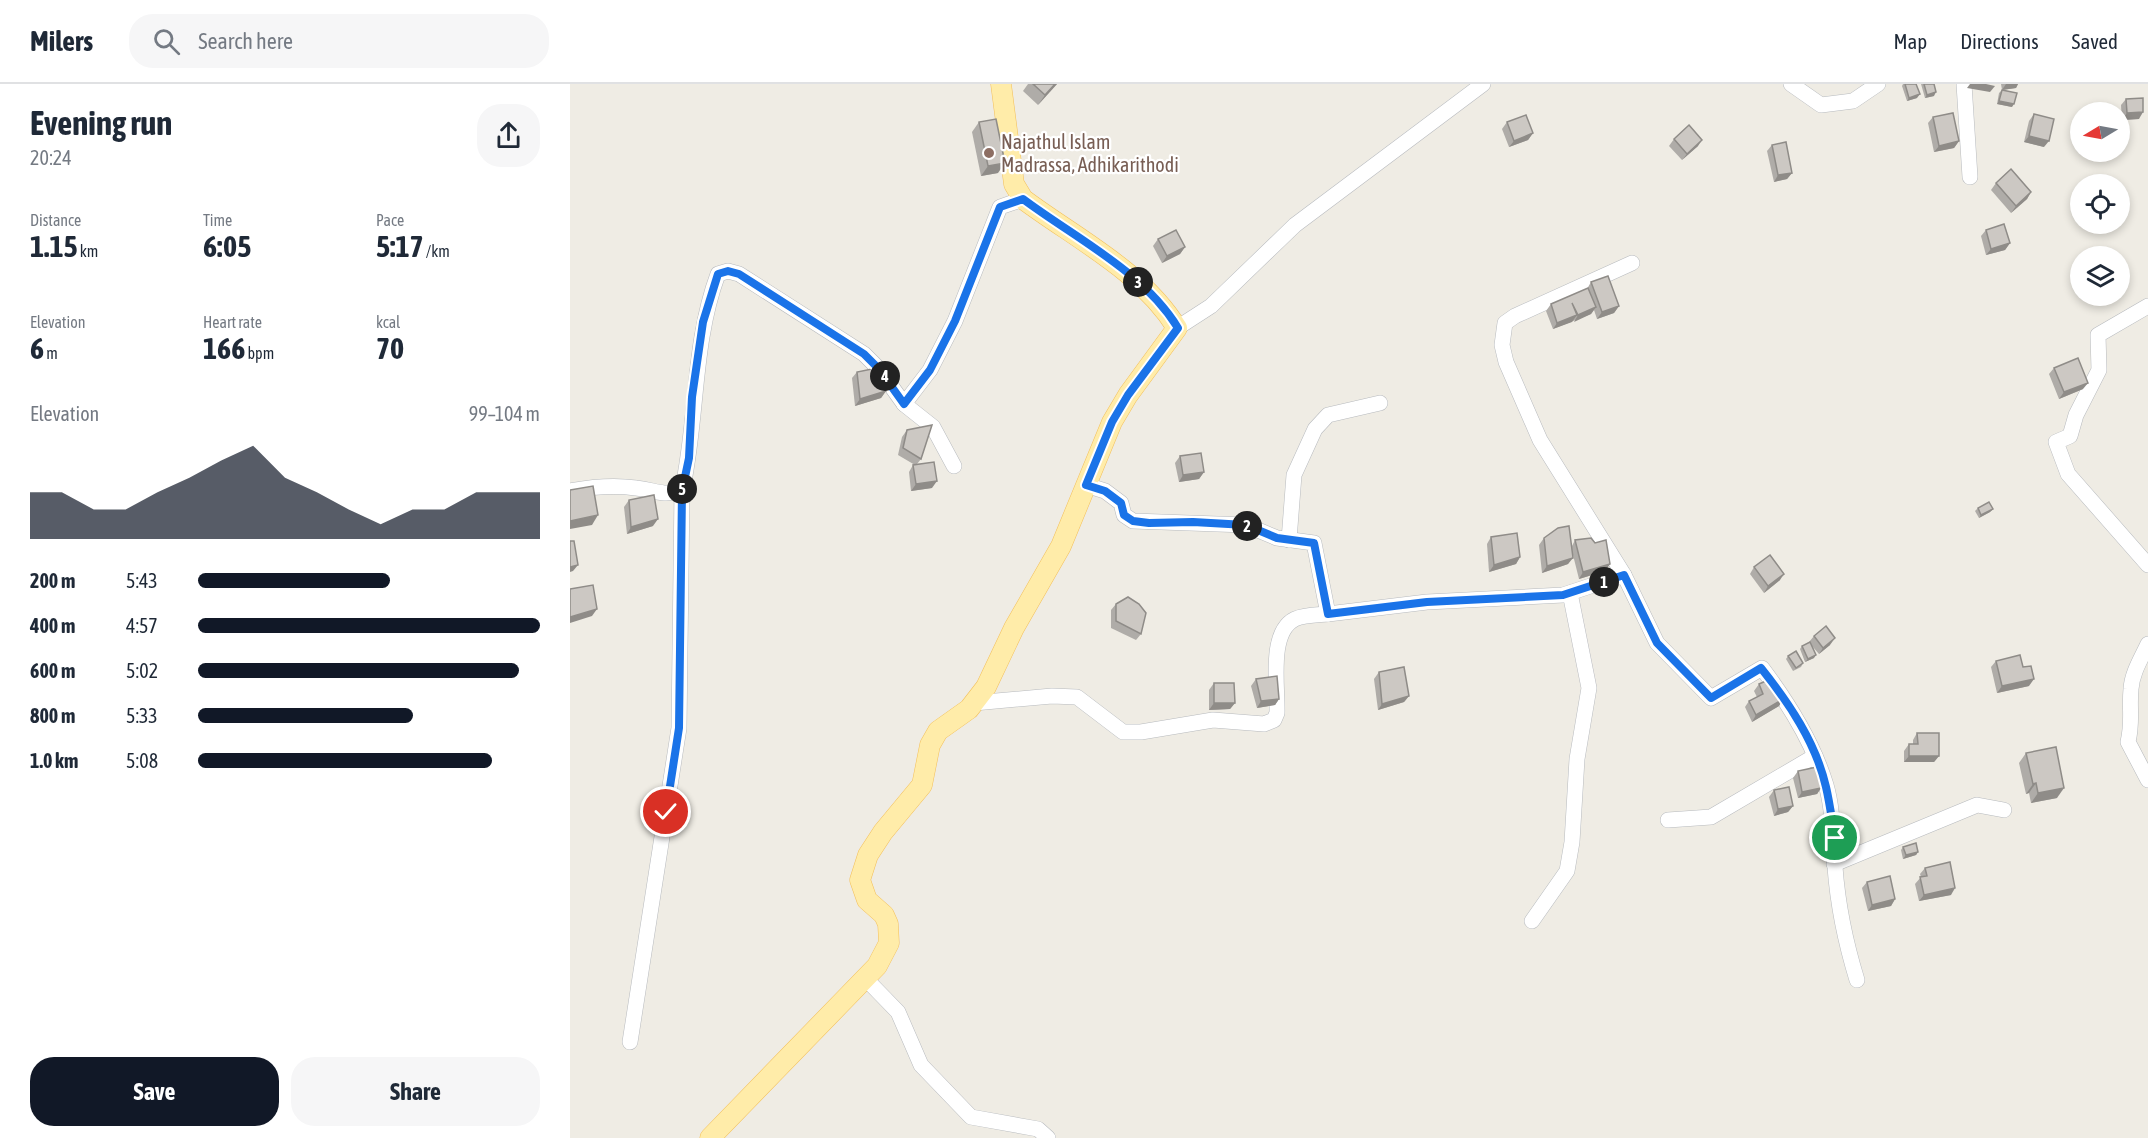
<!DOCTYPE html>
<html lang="en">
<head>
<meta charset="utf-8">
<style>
	:root { --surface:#fff; --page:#f6f6f7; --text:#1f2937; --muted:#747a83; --line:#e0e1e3; --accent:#111827 }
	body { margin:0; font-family:"Asap Condensed",sans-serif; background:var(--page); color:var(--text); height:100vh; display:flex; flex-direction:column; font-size:22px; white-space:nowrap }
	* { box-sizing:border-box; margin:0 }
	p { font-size:20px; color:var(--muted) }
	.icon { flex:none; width:33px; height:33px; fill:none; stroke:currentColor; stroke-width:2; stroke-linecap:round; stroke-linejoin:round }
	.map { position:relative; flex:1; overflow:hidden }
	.sheet { display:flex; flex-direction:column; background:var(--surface); width:570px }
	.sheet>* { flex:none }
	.needle { width:39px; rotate:260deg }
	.fabs { position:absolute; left:1500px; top:18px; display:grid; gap:12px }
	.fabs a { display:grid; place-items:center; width:60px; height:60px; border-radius:50%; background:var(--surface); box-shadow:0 3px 9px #0003; font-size:30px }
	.pin { position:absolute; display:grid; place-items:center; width:51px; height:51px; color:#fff; margin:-26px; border:3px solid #fff; border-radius:50%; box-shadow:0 2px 6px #0007 }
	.km { position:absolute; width:30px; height:30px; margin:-15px; border-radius:50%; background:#222; color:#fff; font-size:16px; line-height:30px; text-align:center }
	.round { display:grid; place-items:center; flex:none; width:63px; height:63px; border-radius:24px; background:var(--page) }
	.summary { display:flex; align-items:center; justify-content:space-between; height:102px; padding:0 30px }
	h1 { font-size:33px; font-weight:700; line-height:45px }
	.figures { display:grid; grid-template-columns:repeat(3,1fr); gap:9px; height:102px; padding:6px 30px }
	.figures div { display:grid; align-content:center }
	.figures b { font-size:30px; font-weight:700 }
	.figures small { font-size:16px; font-weight:400 }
	.figures p { font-size:16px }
	.chart { height:168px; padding:12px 30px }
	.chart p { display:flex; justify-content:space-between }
	.chart svg { width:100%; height:108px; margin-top:6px; fill:var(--accent); opacity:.7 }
	.cta { display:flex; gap:12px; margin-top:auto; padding:12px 30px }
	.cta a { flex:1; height:69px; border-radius:24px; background:var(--accent); color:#fff; font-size:24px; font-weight:700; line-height:69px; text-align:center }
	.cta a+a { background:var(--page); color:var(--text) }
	ul { padding:0 30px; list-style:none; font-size:20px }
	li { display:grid; grid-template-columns:96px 72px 1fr; align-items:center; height:45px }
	li i { height:15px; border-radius:8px; background:var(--accent) }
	header { display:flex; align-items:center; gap:36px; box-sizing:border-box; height:84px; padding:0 30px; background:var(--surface); border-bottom:2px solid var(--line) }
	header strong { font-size:28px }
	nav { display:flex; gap:33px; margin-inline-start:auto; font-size:21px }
	.search { width:420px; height:54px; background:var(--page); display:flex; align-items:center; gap:15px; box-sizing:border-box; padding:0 21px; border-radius:24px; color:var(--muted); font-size:22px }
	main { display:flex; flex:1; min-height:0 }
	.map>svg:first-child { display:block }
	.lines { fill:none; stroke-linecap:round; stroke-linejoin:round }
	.minor-casing { stroke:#b7babe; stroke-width:16 }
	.major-casing { stroke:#f3bf59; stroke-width:21 }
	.minor { stroke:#fff; stroke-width:15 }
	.major { stroke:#ffeca9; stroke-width:20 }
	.wall { fill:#afaca8 }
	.shaded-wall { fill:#8f8c88 }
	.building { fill:#ccc8c3; stroke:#8f8c88; stroke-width:1.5 }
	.route-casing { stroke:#fff; stroke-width:12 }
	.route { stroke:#1a73e8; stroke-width:8 }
	.education-dot { fill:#8d6e63; stroke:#fff; stroke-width:2 }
	.labels { text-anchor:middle; stroke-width:4.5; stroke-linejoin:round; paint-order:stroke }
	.education-label { font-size:20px; fill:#785e54; stroke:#fff; text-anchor:start }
</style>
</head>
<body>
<header>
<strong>Milers</strong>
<div class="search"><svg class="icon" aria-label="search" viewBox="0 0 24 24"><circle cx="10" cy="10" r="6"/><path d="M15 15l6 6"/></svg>Search here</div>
<nav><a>Map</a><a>Directions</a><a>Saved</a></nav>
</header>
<main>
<section class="sheet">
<div class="summary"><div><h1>Evening run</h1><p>20:24</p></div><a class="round"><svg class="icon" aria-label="share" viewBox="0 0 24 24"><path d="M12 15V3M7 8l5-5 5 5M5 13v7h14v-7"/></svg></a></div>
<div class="figures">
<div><p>Distance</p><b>1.15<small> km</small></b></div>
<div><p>Time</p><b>6:05</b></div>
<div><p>Pace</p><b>5:17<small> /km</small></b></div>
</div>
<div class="figures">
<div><p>Elevation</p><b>6<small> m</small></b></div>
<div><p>Heart rate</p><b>166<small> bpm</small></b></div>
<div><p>kcal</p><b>70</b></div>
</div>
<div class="chart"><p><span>Elevation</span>99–104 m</p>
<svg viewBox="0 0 160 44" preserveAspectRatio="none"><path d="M0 44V25L10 25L20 32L30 32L40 25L50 19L60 12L70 6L80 19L90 25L100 32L110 38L120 32L130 32L140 25L150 25L160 25V44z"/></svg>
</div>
<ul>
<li><b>200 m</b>5:43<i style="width:56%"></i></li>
<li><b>400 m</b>4:57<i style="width:100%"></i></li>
<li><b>600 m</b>5:02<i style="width:94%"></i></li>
<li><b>800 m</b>5:33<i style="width:63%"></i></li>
<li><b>1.0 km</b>5:08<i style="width:86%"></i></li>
</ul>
<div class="cta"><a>Save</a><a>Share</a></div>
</section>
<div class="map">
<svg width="1578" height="1054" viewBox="0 0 1578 1054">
	<rect width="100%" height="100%" fill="#efece4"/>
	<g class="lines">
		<defs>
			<g id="minor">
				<path d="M1221,0L1251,21L1283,17L1308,0"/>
				<path d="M1394,0L1400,93"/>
				<path d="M1578,222L1528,251L1529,286L1506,331L1500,352L1486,358L1498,390L1578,481"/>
				<path d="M607,244L641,222L725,141L913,0"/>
				<path d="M384,382L363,343L334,320L360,286L385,237L430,123L453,115"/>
				<path d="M516,401L535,407L551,419L554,431L563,437L676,441L707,454L744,459L758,530L857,518L993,511L1054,491L1087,559L1141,614L1192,584C1219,620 1243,658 1256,701C1264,728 1262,756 1265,783C1268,824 1275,857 1287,896"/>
				<path d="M0,407C21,403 44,401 66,404C87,406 88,412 112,407"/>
				<path d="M719,456L724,391L745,345L758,331L810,319"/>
				<path d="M1054,491L970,356L936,278L932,261L935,239L945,232L1062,179"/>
				<path d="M1578,560C1571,575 1562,589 1561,605C1559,625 1563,637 1558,658L1578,696"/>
				<path d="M404,619L482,612L507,613L553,648H571L643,636L694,640L704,636L707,629C708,604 698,548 725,535C734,531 748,531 758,530"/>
				<path d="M1098,736L1141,733L1245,672"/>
				<path d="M1264,780L1407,721L1434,726"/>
				<path d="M962,837L997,787L1002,758L1007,675L1019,604L1000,509"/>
				<path d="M295,894L328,928L351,981L401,1033L468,1045L478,1054"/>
				<path d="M60,958L109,644L112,407C128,335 122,260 148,190L158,187L169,190L294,270L309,285L334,320"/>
			</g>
			<path id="major" d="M140,1054L307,882L319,859L318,840L314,831L297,816L290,796L298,771L313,748L352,701L360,661L368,647L399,625L416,603L444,544L491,462L542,338L558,311L607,244C572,187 505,154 453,115L444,100L431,0"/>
		</defs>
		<!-- minor casing -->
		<use href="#minor" class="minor-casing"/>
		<!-- major casing -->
		<use href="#major" class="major-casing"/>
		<!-- minor -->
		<use href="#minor" class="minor"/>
		<!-- major -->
		<use href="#major" class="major"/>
	</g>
	<!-- wall -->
	<g class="wall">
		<path d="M458,0H487L468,21L453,7Z"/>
		<path d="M1333,0H1346L1347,14L1337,17L1332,2Z"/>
		<path d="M1351,0H1364V12L1355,14Z"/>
		<path d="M1431,0H1448L1446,4L1432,6L1442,23L1427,20L1429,9L1432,6Z"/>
		<path d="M1556,15L1569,35L1552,36L1551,21Z"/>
		<path d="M1464,30L1474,63L1454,58L1459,37Z"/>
		<path d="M1363,33L1389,57L1384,64L1364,68L1358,39Z"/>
		<path d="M409,38L428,89L411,92L402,48Z"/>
		<path d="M937,38L963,49L958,56L939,63L932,45Z"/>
		<path d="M1104,55L1128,62L1112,76L1099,62Z"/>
		<path d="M1202,61L1222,89L1217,95L1204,98L1197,67Z"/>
		<path d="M1426,99L1461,108L1457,115L1441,129L1421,106Z"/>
		<path d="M1416,146L1440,159L1435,166L1416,171L1411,152Z"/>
		<path d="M588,155L615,163L610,170L592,179L583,162Z"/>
		<path d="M1021,198L1049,222L1044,229L1027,235L1024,226L1021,230L983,245L976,227L981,220L1017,205Z"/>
		<path d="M1484,284L1513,305L1489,315L1479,290Z"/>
		<path d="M287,288L316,307L311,314L285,322L282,294Z"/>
		<path d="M337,346L351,375L347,380L362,404L341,407L339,388L343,381H345L328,371L332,353Z"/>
		<path d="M610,372L634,388L629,395L609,398L605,379Z"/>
		<path d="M59,416L83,442L57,450L54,423Z"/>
		<path d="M1408,424L1423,425L1420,428L1409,434L1405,427Z"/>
		<path d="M921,453L950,473L946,480L919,488L917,460Z"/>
		<path d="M974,454L1002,462L1005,456L1025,459L1040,480L1035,487L1009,495L1003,471L998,480L972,489L969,461Z"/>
		<path d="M1184,483L1210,496L1194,509L1180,490Z"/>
		<path d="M546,520L571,550L566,556L541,544V526Z"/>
		<path d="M1244,552L1260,561L1249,570L1242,562L1244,574L1235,578L1230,565L1232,562L1239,558Z"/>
		<path d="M1218,572L1233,579L1231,583L1223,587L1216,575Z"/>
		<path d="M1426,577L1453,583L1459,602L1427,609L1421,583Z"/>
		<path d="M809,588L839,612L834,618L808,626L804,595Z"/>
		<path d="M686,595L709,615L705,621L687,624L681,602Z"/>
		<path d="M644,599L665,619L660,625L639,626V606Z"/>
		<path d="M1189,600L1213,615L1209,622L1182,638L1175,623L1179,617L1187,613L1184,607Z"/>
		<path d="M1347,649L1369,672L1364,678H1334V667L1339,660H1343V656Z"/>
		<path d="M1456,669L1487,714L1461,719L1459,709L1456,710L1449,679Z"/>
		<path d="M1228,687L1251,704L1247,710L1228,714L1223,694Z"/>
		<path d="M1204,706L1223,722L1218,728L1204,732L1199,713Z"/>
		<path d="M1333,763L1348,768L1346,771L1333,775L1331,766Z"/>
		<path d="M1355,784L1381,811L1349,817L1345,800L1351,793L1350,790Z"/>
		<path d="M1297,798L1325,815L1321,822L1298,827L1292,804Z"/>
	</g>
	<!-- shaded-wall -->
	<g class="shaded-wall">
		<path d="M485,0H487L468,21L475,11Z"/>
		<path d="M1400,0H1416L1425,2L1420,8L1397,4Z"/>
		<path d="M1436,0H1448L1446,4L1432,6Z"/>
		<path d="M1366,8L1364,12L1355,14L1357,11Z"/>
		<path d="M1350,10L1347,14L1337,17L1339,14Z"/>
		<path d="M1429,17L1444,20L1442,23L1427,20Z"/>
		<path d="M1573,28L1569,35L1552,36L1557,29Z"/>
		<path d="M963,49L958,56L939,63L944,57Z"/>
		<path d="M1459,52L1479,57L1474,63L1454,58Z"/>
		<path d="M1132,56L1128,62L1112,76L1117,70Z"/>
		<path d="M1389,57L1384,64L1364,68L1369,62Z"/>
		<path d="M435,79L428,89L411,92L418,82Z"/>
		<path d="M1222,89L1217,95L1204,98L1208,91Z"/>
		<path d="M1461,108L1457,115L1441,129L1446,122Z"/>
		<path d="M1440,159L1435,166L1416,171L1421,165Z"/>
		<path d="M615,163L610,170L592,179L597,172Z"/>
		<path d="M1049,222L1044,229L1027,235L1032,228Z"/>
		<path d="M1026,223L1021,230L1004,238L1008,231Z"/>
		<path d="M1007,231L1002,238L983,245L987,239Z"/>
		<path d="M1518,299L1513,305L1489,315L1494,308Z"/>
		<path d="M316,307L311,314L285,322L290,315Z"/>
		<path d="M634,388L629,395L609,398L613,391Z"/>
		<path d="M367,397L362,404L341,407L346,400Z"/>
		<path d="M1423,425L1420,428L1409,434L1411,431Z"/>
		<path d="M28,431L22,441L0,445V437Z"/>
		<path d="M88,435L83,442L57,450L61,443Z"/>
		<path d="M950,473L946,480L919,488L924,481Z"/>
		<path d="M1003,474L998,480L972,489L977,482Z"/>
		<path d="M1040,480L1035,487L1009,495L1013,488Z"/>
		<path d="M8,481L3,487L0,488V483Z"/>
		<path d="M1214,490L1210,496L1194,509L1198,502Z"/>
		<path d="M27,525L22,532L0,539V533Z"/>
		<path d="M1265,554L1260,561L1249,570L1253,564Z"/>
		<path d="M1246,571L1244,574L1235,578L1238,575Z"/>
		<path d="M1464,595L1459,602L1427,609L1432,602Z"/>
		<path d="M839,612L834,618L808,626L812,620Z"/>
		<path d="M709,615L705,621L687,624L691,617Z"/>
		<path d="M1213,615L1209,622L1182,638L1186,631Z"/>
		<path d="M644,619H665L660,625L639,626Z"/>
		<path d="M1339,672H1369L1364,678H1334Z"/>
		<path d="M1466,699L1459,709L1456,710L1463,700Z"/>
		<path d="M1251,704L1247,710L1228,714L1232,708Z"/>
		<path d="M1494,704L1487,714L1461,719L1468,709Z"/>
		<path d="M1223,722L1218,728L1204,732L1208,725Z"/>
		<path d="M1348,768L1346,771L1333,775L1336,771Z"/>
		<path d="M1385,804L1381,811L1349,817L1354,811Z"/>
		<path d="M1325,815L1321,822L1298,827L1302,821Z"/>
	</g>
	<!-- building -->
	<g class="building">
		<path d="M463,0H485L475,11Z"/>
		<path d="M1335,0H1346L1350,10L1339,14Z"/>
		<path d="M1354,0H1364L1366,8L1357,11Z"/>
		<path d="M1432,6L1447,9L1444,20L1429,17Z"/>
		<path d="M1573,14V28L1557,29L1556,15Z"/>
		<path d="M1383,29L1389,57L1369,62L1363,33Z"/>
		<path d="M1464,30L1484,35L1479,57L1459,52Z"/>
		<path d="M956,31L963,49L944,57L937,38Z"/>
		<path d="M426,35L435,79L418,82L409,38Z"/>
		<path d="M1119,41L1132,56L1117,70L1104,55Z"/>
		<path d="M1216,58L1222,89L1208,91L1202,61Z"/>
		<path d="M1441,85L1461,108L1446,122L1426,99Z"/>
		<path d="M1434,140L1440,159L1421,165L1416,146Z"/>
		<path d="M606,146L615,163L597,172L588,155Z"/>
		<path d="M1038,192L1049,222L1032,228L1021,198Z"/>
		<path d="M1018,204L1026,223L1008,231L1002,219L1007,231L987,239L981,220Z"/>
		<path d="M1508,274L1518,299L1494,308L1484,284Z"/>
		<path d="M312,283L316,307L290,315L287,288Z"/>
		<path d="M362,341L351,375L333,364L337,346Z"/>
		<path d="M631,369L634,388L613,391L610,372Z"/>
		<path d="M364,378L367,397L346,400L343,381Z"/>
		<path d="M23,402L28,431L0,437V406Z"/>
		<path d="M84,411L88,435L61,443L59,416Z"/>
		<path d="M1419,418L1423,425L1411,431L1408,424Z"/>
		<path d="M999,442L1003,474L977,482L974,454L988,444Z"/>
		<path d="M947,449L950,473L924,481L921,453Z"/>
		<path d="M1021,454L1025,459L1036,456L1040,480L1013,488L1005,456Z"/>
		<path d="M0,457H4L8,481L0,483Z"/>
		<path d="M1200,471L1214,490L1198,502L1184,483Z"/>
		<path d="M23,501L27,525L0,533V505Z"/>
		<path d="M558,513L569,520L576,529L571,550L546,537V520Z"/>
		<path d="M1256,542L1265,554L1253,564L1244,552Z"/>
		<path d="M1240,558L1246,571L1238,575L1232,562Z"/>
		<path d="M1226,567L1233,579L1226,584L1218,572Z"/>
		<path d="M1450,571L1453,583L1461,582L1464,595L1432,602L1426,577Z"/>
		<path d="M834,583L839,612L812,620L809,588Z"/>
		<path d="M707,592L709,615L691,617L686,595Z"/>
		<path d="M1203,594L1213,615L1186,631L1179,617L1193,610L1189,600Z"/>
		<path d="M644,599H664L665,619H644Z"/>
		<path d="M1347,649H1369V672H1339V660H1348Z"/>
		<path d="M1486,663L1494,704L1468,709L1466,699L1463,700L1456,669Z"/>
		<path d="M1247,683L1251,704L1232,708L1228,687Z"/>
		<path d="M1219,703L1223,722L1208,725L1204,706Z"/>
		<path d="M1346,759L1348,768L1336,771L1333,763Z"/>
		<path d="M1380,778L1385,804L1354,811L1350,793L1357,792L1355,784Z"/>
		<path d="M1320,792L1325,815L1302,821L1297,798Z"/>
	</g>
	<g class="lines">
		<defs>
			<path id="route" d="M96,728L109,644L112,407L119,374L122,313L133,238L148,190L158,187L169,190L294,270L309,285L334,320L360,286L385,237L430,123L453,115C505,154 573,187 608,244L558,311L542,338L516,401L535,407L551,419L554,431L563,437L579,439L623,438L676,441L707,454L744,459L758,530L857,518L993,511L1054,491L1087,559L1141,614L1191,584C1219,619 1246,659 1256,703C1260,720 1262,737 1265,754"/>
		</defs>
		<!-- route casing -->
		<use href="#route" class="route-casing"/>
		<!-- route -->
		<use href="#route" class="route"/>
	</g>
	<!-- markers -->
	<circle class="education-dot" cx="419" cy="69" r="6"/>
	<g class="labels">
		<!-- education labels -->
		<g class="education-label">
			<text x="431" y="65">Najathul Islam<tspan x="431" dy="23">Madrassa, Adhikarithodi</tspan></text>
		</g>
	</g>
</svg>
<div class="fabs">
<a><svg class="needle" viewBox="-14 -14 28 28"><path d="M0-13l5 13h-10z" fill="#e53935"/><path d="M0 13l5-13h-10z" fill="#747a83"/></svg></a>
<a><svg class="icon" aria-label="locate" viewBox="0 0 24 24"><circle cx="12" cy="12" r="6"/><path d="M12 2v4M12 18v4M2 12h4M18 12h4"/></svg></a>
<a><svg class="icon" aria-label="layers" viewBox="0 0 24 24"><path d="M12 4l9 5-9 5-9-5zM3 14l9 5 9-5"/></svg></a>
</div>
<div class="pin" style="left:1265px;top:754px;background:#1e9e55"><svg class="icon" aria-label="arrive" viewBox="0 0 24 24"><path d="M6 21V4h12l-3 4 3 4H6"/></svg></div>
<div class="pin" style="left:96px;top:728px;background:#d93025"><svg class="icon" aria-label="check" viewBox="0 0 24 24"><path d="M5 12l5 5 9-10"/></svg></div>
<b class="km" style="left:1034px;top:498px">1</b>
<b class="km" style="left:677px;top:442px">2</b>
<b class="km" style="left:568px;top:198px">3</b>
<b class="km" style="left:315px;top:292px">4</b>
<b class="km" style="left:112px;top:405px">5</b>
</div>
</main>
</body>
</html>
